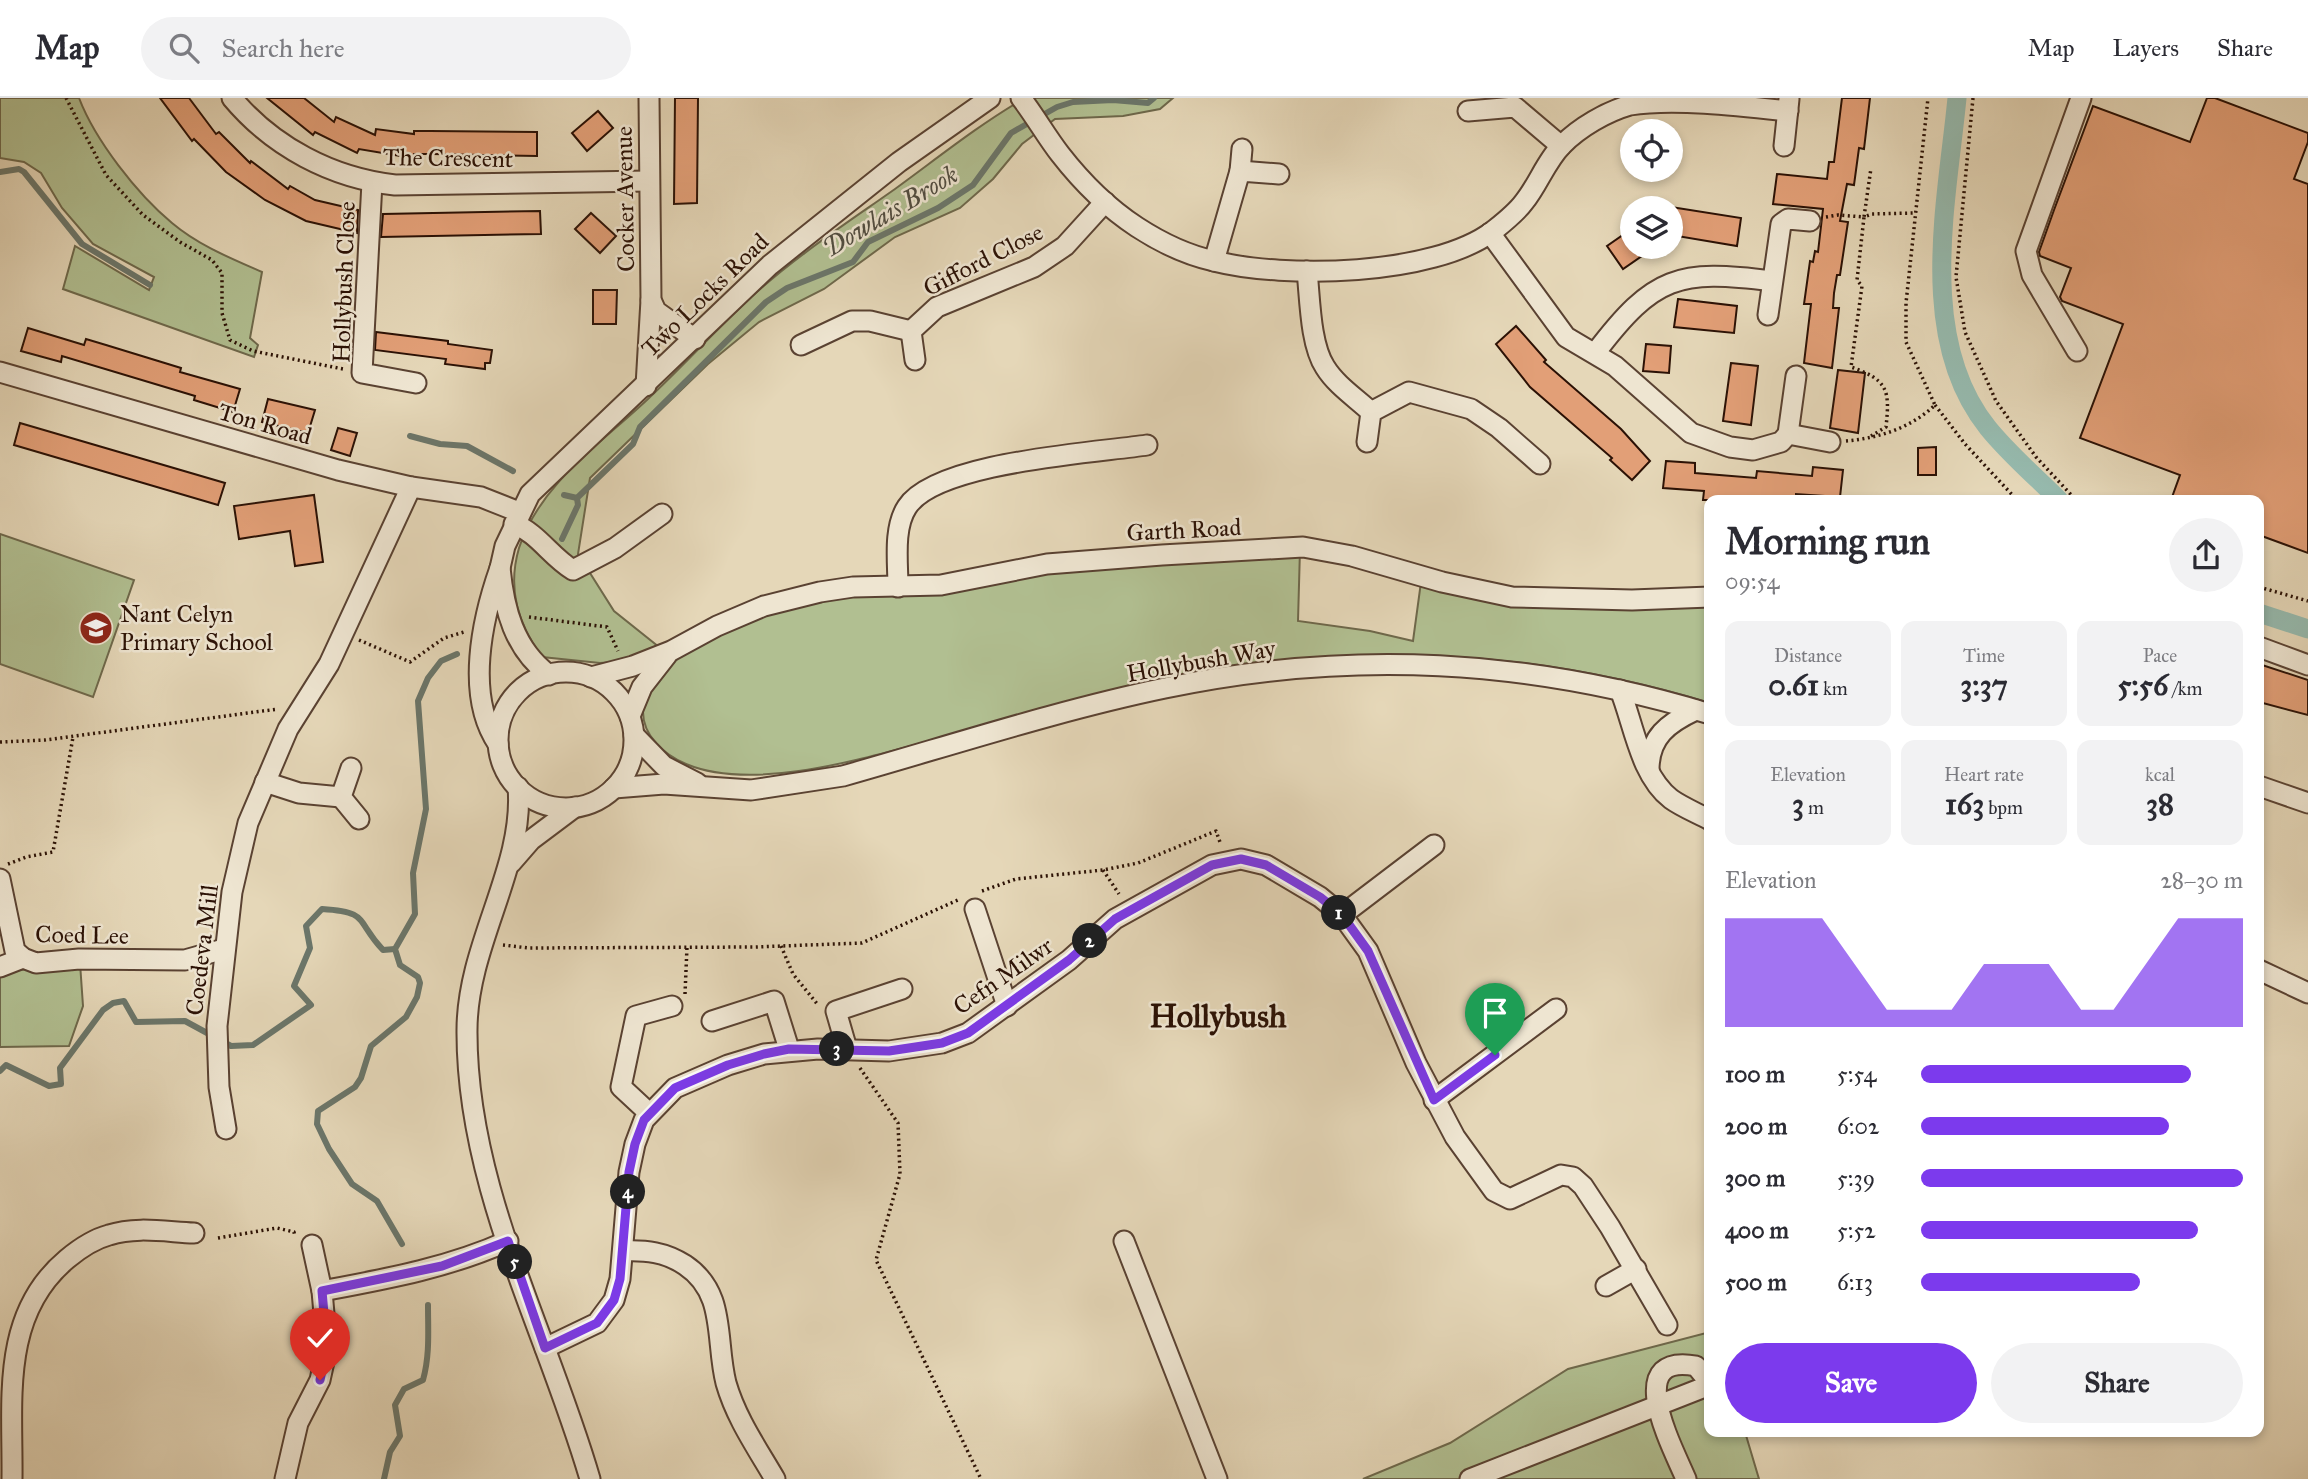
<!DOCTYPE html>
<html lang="en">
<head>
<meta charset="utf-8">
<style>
	:root { --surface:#fff; --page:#f2f2f3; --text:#2b2b33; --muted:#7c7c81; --line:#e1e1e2; --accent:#7c3aed }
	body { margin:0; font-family:"IM FELL Great Primer",serif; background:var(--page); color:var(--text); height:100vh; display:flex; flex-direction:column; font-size:26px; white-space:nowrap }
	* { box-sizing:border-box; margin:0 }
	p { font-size:23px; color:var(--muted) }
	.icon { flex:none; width:38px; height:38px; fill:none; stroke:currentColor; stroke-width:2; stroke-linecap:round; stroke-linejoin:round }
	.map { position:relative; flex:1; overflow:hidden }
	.panel { position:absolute; left:1704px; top:397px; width:560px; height:942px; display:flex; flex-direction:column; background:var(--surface); border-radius:14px; box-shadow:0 4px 10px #0003 }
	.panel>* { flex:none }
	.tools { position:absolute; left:1620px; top:21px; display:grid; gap:14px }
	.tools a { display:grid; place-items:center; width:63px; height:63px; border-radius:50%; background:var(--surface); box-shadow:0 4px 10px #0003; font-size:35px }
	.pin { position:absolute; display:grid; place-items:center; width:60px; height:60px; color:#fff; margin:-72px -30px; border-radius:50% 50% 50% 0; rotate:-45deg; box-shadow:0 0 7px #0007 }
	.pin .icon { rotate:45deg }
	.km { position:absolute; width:35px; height:35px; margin:-18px; border-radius:50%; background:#222; color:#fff; font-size:19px; line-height:35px; text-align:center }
	.round { display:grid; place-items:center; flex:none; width:74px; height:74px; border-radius:37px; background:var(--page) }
	.summary { display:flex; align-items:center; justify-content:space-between; height:119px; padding:0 21px }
	h1 { font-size:38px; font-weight:700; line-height:52px }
	.stats { display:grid; grid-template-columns:repeat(3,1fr); gap:10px; height:119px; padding:7px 21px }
	.stats div { display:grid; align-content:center; border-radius:14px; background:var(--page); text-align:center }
	.stats b { font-size:30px; font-weight:700 }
	.stats small { font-size:19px; font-weight:400 }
	.stats p { font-size:19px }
	.chart { height:196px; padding:14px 21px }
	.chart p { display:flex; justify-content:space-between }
	.chart svg { width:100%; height:126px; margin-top:7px; fill:var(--accent); opacity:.7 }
	.button { display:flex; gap:14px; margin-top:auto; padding:14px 21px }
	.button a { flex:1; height:80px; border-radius:42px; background:var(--accent); color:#fff; font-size:28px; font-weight:700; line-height:80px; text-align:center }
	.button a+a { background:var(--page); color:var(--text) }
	ul { padding:0 21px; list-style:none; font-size:23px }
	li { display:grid; grid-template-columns:112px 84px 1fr; align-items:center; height:52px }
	li i { height:18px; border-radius:9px; background:var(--accent) }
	header { display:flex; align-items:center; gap:42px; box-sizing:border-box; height:98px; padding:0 35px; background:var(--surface); border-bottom:2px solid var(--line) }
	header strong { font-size:33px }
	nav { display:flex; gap:38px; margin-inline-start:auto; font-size:24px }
	.search { width:490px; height:63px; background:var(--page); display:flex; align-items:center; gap:18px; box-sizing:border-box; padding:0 24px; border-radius:38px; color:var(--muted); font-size:26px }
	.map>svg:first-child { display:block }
	.green { fill:#b1bf91; stroke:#6e684b; stroke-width:2 }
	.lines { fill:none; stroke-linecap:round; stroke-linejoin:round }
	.stream { stroke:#6b766a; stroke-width:6 }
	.canal { stroke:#96baae; stroke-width:19 }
	.building { fill:#e29f77; stroke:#2b1105; stroke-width:2 }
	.minor-casing { stroke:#5a4232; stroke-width:23 }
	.path { stroke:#2b1105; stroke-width:3.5; stroke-dasharray:2 3.5; stroke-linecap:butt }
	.minor { stroke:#eee5d1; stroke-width:19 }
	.route-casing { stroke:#fff; stroke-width:14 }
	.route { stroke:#7c3aed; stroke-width:9 }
	.labels { text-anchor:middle; stroke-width:5; stroke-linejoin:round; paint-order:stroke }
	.street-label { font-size:24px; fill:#2b1105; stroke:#eee5d1 }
	.poi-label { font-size:24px; fill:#2b1105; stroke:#eee5d1; text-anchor:start }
	.water-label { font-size:26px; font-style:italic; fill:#504c40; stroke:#eee5d1 }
	.district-label { font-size:32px; font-weight:bold; fill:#2b1105; stroke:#eee5d1 }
</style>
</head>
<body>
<header>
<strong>Map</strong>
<div class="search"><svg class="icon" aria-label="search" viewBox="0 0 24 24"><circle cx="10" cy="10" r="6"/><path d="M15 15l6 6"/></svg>Search here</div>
<nav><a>Map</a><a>Layers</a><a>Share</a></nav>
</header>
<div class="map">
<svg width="2308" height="1381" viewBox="0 0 2308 1381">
	<rect width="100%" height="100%" fill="#e5d7b8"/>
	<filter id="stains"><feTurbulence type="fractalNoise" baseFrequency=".00286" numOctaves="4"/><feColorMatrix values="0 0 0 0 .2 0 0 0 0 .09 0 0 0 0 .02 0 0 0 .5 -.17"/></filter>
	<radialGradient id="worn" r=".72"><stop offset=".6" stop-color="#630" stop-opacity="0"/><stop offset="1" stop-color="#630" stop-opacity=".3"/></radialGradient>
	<!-- green -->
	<g class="green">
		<path d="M0,0H79C95,42 137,96 172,125C198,147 230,160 262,174L250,240L258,247L254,259L63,191L75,148L149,192L154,179L93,146L62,110L41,75L24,64L0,60Z"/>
		<path d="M1025,0H1173L1160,11L1123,18L1055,21L1022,46L993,81L960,110L895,139L824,191L759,224L708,266L590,380L578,456L614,513L659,549L628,563L600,565L542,559C518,526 507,491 519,450C540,385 603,344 649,300C683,268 714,234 747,203C793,160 844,127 895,91C939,59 977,28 1025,0Z"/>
		<path d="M0,436L134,482L93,599L0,566Z"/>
		<path d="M1300,451L1298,523L1370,533L1413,543L1421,484L1460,495L1710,493V605C1532,551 1358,543 1176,578C1093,594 1011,622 929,643C861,661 753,694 686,666C665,657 642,638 643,612C644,601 665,566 674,557C683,549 776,511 792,506C833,494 885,501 928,496C959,493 988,483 1018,479C1112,467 1206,460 1300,451Z"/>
		<path d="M80,865L83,908L69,948L0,949V874Z"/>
		<path d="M1710,1234V1334H1745L1759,1381H1363L1450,1345L1568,1271Z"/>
	</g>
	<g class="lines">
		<!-- stream -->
		<g class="stream">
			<path d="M0,74L19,71L24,74L82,146L150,187"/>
			<path d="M410,338L440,346L467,348L513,373"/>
			<path d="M564,397L577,400"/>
			<path d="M562,441L578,407L577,400L633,346L640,329L766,204L787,190L853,164L868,144L938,110L973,87L1011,35L1057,9L1073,4L1113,2L1148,5L1154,0"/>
			<path d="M0,973L6,967L49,988L61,986L60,970L103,912L113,905L124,903L136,924L185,923L231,948L253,947L311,907L294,888L310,850L306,828L322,811C370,814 355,822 383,852L395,851"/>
			<path d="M402,1146L377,1103L352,1086L329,1051L317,1026L318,1013L355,989L361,980L371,948L406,919L417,899L420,885L418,879L400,867L395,851L415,816L413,775L426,711L418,603L428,580L441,563L457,556"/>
			<path d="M384,1381L390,1354L400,1338L395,1307L404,1291L423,1282C430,1257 428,1233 428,1207"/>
		</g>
		<!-- canal -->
		<g class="canal">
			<path d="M1957,0C1947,104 1916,241 1988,330C2009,356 2036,379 2059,402"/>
			<path d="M2259,515L2308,531"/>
		</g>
	</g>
	<!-- building -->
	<g class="building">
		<path d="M160,0H189L216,36L219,34L250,65L251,63L288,91L290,88L315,102L358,112L357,135L306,123L265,102L226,74L194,41L192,43Z"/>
		<path d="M267,0H304L334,24L336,19L375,37L376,31L414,36V33H430L537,34V58L431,56H414L413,60L359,51L357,55L315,34L313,37Z"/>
		<path d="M675,0H698L697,105L674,106Z"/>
		<path d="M1842,0H1870L1864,51L1859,50L1854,87L1847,86L1840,123L1848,124L1840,177H1837L1834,195L1833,210H1839L1832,270L1804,265L1811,206H1804L1810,163L1813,164L1815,153L1818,154L1823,111L1773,106L1777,76L1827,81L1829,64H1834Z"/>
		<path d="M2207,0H2215L2308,35V44L2294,81L2308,86V455L2259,437V402H2171L2180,377L2080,340L2123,226L2062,203L2060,199L2071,170L2040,158L2039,154L2054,112L2093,8L2190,44Z"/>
		<path d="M598,13L613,30L587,53L572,35Z"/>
		<path d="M1671,109L1741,120L1737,148L1671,137Z"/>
		<path d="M540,113L541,136L381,139L383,116Z"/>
		<path d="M591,115L616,138L600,155L575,131Z"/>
		<path d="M1633,130V149H1655L1623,171L1607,148Z"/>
		<path d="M593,192H617L616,226H593Z"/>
		<path d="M1678,201L1737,208L1734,235L1674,229Z"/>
		<path d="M1516,228L1546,262L1544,264L1621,331L1650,363L1632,382L1610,362L1612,360L1530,289L1496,246Z"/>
		<path d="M28,230L84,247L86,241L106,247L181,270L180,274L240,291L233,314L194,302L195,298L62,258L61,264L21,253Z"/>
		<path d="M376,234L448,243V246L492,252L490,265H485V271L445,266L446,261L375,252Z"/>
		<path d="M1646,246L1671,248L1669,275L1643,273Z"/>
		<path d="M1731,265L1758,268L1751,327L1723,323Z"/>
		<path d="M1838,272L1865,275L1858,335L1830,330Z"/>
		<path d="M268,301L315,312L308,335L262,324Z"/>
		<path d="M20,325L225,385L218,407L14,347Z"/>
		<path d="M338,330L357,335L350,358L331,352Z"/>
		<path d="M1936,349V377H1918V350Z"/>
		<path d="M1666,363L1695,365V375L1756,380L1757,373L1812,378L1813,369L1843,372L1840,399L1796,396V402L1745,400L1744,402H1703L1704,393L1663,390Z"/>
		<path d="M314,397L323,464L295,468L290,433L239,441L234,408Z"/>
		<path d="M2259,566L2308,582V617L2259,604Z"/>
	</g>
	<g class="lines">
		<defs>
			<g id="minor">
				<path d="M232,0C273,49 332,80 395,87L649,83"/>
				<path d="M649,0L651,202L656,213L695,241"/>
				<path d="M1021,0C1035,18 1046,38 1060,56C1081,83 1108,110 1137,129C1160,144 1187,157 1214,163C1285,181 1433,178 1493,133C1503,125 1516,115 1524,104C1538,87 1546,63 1562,47C1580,29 1606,14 1630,7C1674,0 1742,8 1788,13"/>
				<path d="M1468,13L1515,9L1561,48"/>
				<path d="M1784,48L1789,1"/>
				<path d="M1240,73L1242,51"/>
				<path d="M372,84L362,275L416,285"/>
				<path d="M1490,135L1566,239L1615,268L1691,335L1730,349L1753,352L1781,344L1788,336L1796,278"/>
				<path d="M1214,163L1240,73L1279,76"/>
				<path d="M1307,173C1310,200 1310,246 1325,269C1336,287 1356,300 1371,314"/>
				<path d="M1768,217L1781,126L1788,121L1810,123"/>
				<path d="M801,247L852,223H870L911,233"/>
				<path d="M2077,253L2032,177L2026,153L2081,0"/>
				<path d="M1596,254C1654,178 1678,171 1772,183"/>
				<path d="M915,262L911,233L937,209L1034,169L1065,148L1105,104"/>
				<path d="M0,274L338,372L411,389L481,399L519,414"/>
				<path d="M646,288L651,202"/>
				<path d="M1788,336L1830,344"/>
				<path d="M1367,344L1371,314L1409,294L1471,311L1499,330L1540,366"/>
				<path d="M514,426C538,435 551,459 573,472L615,450L662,416"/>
				<path d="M500,470L505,448L530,396L770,167L899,64L990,0"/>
				<path d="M898,489C898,465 893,430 907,409C936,364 1094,355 1147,347"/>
				<path d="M2259,549L2308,567"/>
				<circle cx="566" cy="642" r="68"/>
				<path d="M591,579L633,568L671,553L717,528L764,508L820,494L853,489L941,487L1047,466L1162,457L1303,449L1352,458L1442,484L1512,499L1632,502L1710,499"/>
				<path d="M1620,592C1634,627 1640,677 1671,701C1682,709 1697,715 1710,722"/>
				<path d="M630,618L642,589L667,557"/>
				<path d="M634,637L664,668L697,685"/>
				<path d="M498,646C465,598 482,521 500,470C504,511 514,551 549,577"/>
				<path d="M351,670L341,699L359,721"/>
				<path d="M1649,672C1649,639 1668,625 1696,612"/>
				<path d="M265,684L299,695L341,699"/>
				<path d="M2259,688L2308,705"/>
				<path d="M518,689C525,769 467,846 467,932C466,1089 547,1233 590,1381"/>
				<path d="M614,690L664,686L751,692L843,678C949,648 1059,612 1165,590C1351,551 1529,561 1710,616"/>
				<path d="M511,765L531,742L575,709"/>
				<path d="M0,781L15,853L23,860L36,865L79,861L185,862L224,851"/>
				<path d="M975,811L1007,908"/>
				<path d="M1342,817L1434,747"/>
				<path d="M0,869L23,860"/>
				<path d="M2259,872L2308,895"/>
				<path d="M712,923L774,903L789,951"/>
				<path d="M847,951L836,913L902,891"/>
				<path d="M1434,1002L1556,911"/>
				<path d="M649,1015L621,989L636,918L672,908"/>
				<path d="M226,1031L219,989L217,928L232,794L248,725L288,631L329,566L411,389"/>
				<path d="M1124,1143L1217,1381"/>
				<path d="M623,1153C646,1152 665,1154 685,1167C727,1195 715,1242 726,1285C736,1320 757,1350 775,1381"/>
				<path d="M1606,1188L1636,1171"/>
				<path d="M322,1193C386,1181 448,1170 508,1143"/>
				<path d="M545,1250L597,1225L614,1202L620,1181L629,1074L635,1046L644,1022L675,990L728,967L764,956L818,951L889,953L942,945L968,935L1069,862L1115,821L1212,767L1241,761L1266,767L1320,799L1342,817L1368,853L1416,965L1455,1039L1494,1093L1510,1101L1561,1077L1573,1079L1583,1088L1610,1129L1667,1227"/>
				<path d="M12,1381C13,1302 0,1217 67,1161C79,1151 94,1141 109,1137C136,1128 167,1134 194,1135"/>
				<path d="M285,1381L298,1325L320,1282L327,1250L322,1193L312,1147"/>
				<path d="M1470,1381L1710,1287"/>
				<path d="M1686,1381C1673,1350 1621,1254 1696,1268L1710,1285"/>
			</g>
		</defs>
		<!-- minor casing -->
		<use href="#minor" class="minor-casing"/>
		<!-- path -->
		<g class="path">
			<path d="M66,0L106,77L143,117L180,144L212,162L222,175V215L230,242L253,253L343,271"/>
			<path d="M1973,0L1956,179L1965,234L1996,303L2036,359L2076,402"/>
			<path d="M1826,119L1838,117L1864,119L1871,70"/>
			<path d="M1935,307L1965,346L2017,402"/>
			<path d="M1871,338L1886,329C1890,292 1888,282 1851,269L1862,188L1857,182L1864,119L1872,116L1915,115"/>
			<path d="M1846,343C1879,340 1911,330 1935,307L1906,244V205L1928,0"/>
			<path d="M2259,489L2308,503"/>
			<path d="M529,519L607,529L618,553"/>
			<path d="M359,542L410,564L444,540L464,534"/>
			<path d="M0,644L45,642L278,611"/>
			<path d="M8,766L26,759L53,754L73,639"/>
			<path d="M1103,772L1119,796"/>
			<path d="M982,793L1016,781L1103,772L1138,765L1216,733L1221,747"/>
			<path d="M503,847L529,850L755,849L862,845L958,802"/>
			<path d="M781,848L793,876L818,907"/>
			<path d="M685,896L687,849"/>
			<path d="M860,970L898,1025L900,1076L876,1162L981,1381"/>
			<path d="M218,1140L277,1130L294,1134L295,1139"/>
		</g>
		<!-- minor -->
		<use href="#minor" class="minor"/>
	</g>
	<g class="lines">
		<defs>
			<path id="route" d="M320,1282L327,1250L322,1193L442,1168L508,1143L545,1250L597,1225L614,1202L620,1181L629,1074L635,1046L644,1022L675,990L728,967L764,956L789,951L889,953L942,945L968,935L1069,862L1115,821L1212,767L1241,761L1266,767L1320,799L1342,817L1368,853L1434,1002L1495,957"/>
		</defs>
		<!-- route casing -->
		<use href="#route" class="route-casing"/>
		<!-- route -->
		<use href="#route" class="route"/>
	</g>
	<!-- icons -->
	<defs>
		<symbol id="school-disc" viewBox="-11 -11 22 22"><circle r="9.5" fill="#8f2418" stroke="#eee5d1"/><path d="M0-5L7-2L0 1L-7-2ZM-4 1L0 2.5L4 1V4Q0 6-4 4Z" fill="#fff"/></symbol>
	</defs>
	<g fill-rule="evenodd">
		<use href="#school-disc" x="77" y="511" width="38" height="38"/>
	</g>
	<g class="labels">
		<!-- street labels -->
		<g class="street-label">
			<text transform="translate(448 60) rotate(1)" y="8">The Crescent</text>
			<text transform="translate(625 101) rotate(-91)" y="8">Cocker Avenue</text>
			<text transform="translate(983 162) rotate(-27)" y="8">Gifford Close</text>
			<text transform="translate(344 184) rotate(-88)" y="8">Hollybush Close</text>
			<text transform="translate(705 197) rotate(-44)" y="8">Two Locks Road</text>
			<text transform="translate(265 326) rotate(16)" y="8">Ton Road</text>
			<text transform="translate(1184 432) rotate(-3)" y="8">Garth Road</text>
			<text transform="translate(1201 563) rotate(-10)" y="8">Hollybush Way</text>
			<text transform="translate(82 837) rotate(1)" y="8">Coed Lee</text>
			<text transform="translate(202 852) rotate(-83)" y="8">Coedeva Mill</text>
			<text transform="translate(1003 878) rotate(-35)" y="8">Cefn Milwr</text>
		</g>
		<!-- poi labels -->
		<g class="poi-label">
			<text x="120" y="524">Nant Celyn<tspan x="120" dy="28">Primary School</tspan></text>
		</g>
		<!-- water labels -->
		<g class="water-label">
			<text transform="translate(890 113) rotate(-31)" y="9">Dowlais Brook</text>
		</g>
		<!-- district labels -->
		<g class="district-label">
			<text x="1218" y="929">Hollybush</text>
		</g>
	</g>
	<rect width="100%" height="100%" filter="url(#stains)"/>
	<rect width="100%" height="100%" fill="url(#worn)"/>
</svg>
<div class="tools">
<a><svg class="icon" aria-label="locate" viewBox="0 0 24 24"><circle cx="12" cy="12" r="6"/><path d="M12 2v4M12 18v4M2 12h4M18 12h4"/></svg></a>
<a><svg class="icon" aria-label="layers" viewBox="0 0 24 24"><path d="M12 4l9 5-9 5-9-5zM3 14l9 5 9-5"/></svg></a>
</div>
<div class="pin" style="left:1495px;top:957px;background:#1e9e55"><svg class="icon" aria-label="arrive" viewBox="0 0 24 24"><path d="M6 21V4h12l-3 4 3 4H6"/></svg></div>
<div class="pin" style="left:320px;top:1282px;background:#d93025"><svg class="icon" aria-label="check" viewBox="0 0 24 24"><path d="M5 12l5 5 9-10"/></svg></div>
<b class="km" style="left:1339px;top:815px">1</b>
<b class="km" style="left:1090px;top:843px">2</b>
<b class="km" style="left:837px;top:951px">3</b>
<b class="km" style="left:628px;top:1094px">4</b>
<b class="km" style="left:515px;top:1164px">5</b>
<section class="panel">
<div class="summary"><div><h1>Morning run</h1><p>09:54</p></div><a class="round"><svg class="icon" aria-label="share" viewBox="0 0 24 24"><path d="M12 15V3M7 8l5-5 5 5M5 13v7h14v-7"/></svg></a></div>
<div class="stats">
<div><p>Distance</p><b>0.61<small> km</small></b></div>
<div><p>Time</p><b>3:37</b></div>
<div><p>Pace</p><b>5:56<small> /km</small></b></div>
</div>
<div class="stats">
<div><p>Elevation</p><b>3<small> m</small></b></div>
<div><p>Heart rate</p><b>163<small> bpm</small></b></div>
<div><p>kcal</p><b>38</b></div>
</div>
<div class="chart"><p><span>Elevation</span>28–30 m</p>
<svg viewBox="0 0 160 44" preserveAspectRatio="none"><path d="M0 44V6L10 6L20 6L30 6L40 22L50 38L60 38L70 38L80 22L90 22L100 22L110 38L120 38L130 22L140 6L150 6L160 6V44z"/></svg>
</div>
<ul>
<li><b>100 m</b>5:54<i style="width:84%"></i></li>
<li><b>200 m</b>6:02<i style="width:77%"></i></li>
<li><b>300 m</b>5:39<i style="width:100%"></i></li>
<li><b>400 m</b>5:52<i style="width:86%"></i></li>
<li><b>500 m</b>6:13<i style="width:68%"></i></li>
</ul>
<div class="button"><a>Save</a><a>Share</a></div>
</section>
</div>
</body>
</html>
